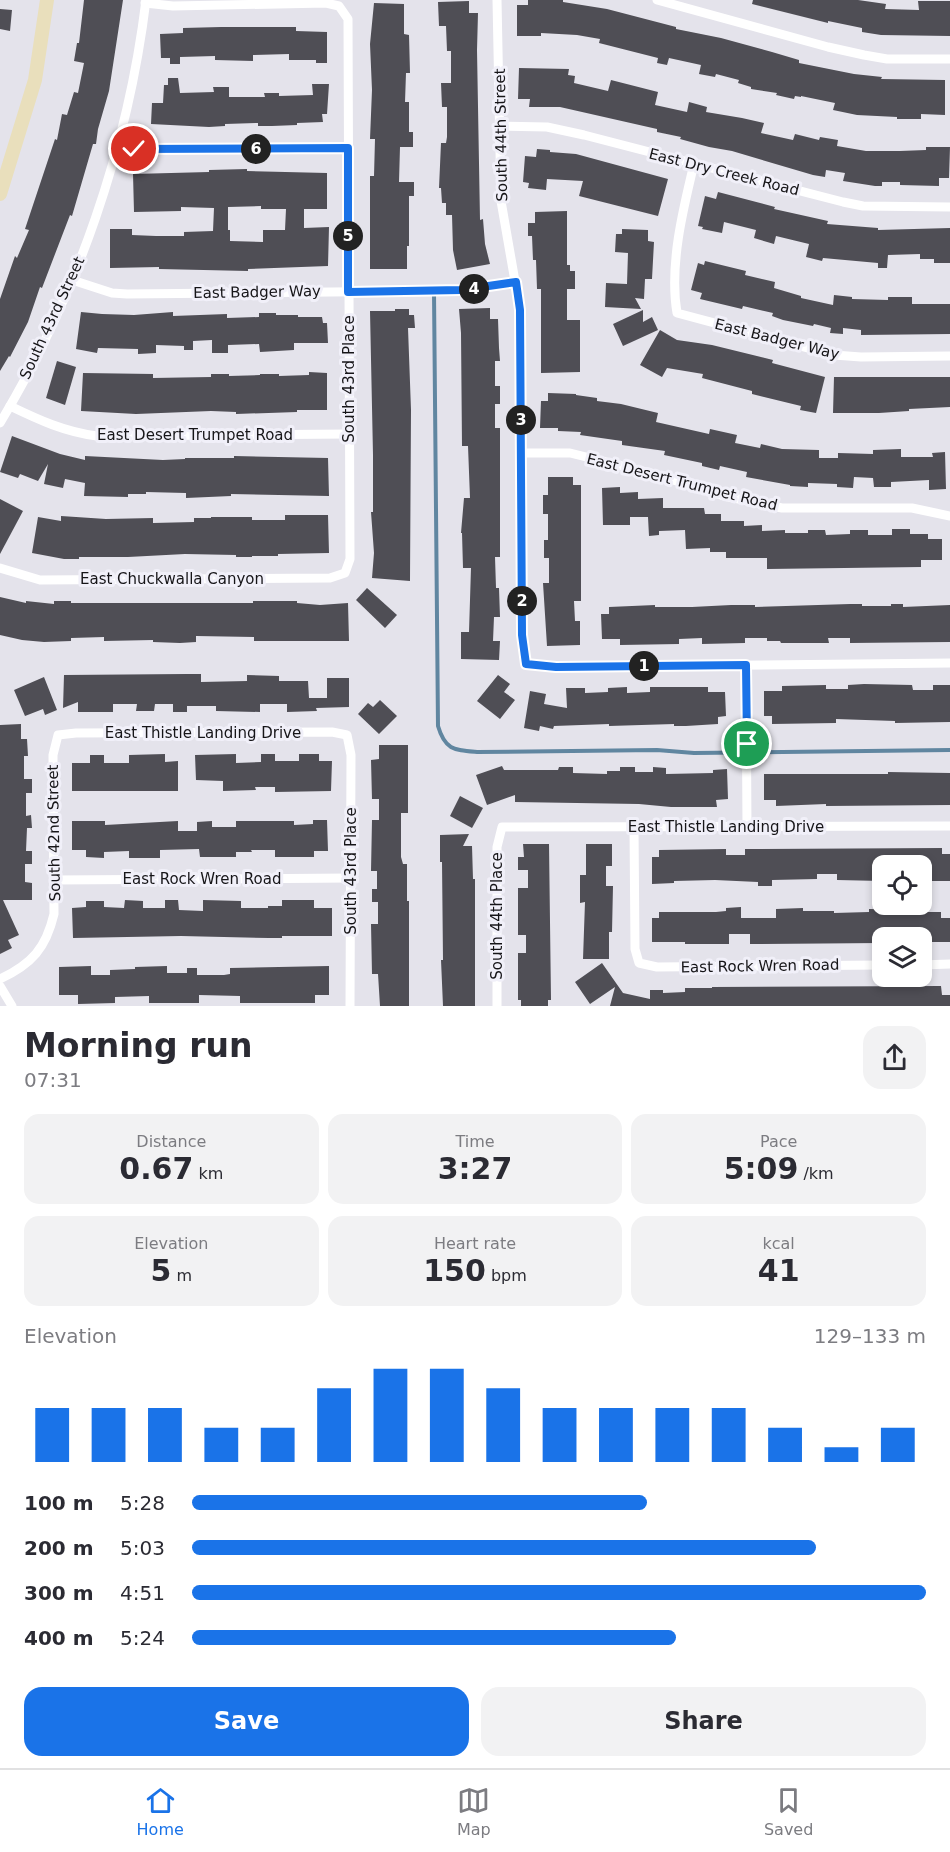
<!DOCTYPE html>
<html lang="en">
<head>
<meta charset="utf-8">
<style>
	:root { --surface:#fff; --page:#f2f2f3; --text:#2b2b33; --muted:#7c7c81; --line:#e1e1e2; --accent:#1a73e8 }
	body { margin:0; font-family:"DejaVu Sans",sans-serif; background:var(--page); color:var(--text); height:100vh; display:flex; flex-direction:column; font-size:22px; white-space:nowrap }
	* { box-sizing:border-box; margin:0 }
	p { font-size:20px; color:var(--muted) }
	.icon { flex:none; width:33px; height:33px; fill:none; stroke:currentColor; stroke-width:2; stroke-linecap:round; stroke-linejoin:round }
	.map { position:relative; height:1006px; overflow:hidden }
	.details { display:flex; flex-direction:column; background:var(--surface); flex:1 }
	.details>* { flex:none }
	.controls { position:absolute; left:872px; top:855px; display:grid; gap:12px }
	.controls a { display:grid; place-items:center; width:60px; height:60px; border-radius:12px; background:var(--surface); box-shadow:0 3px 9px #0003; font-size:30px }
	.pin { position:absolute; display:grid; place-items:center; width:51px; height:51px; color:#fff; margin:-26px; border:3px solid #fff; border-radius:50%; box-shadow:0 2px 6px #0007 }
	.km { position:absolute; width:30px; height:30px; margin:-15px; border-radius:50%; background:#222; color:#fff; font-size:16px; line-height:30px; text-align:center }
	.round { display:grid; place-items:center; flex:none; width:63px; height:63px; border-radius:18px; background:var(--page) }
	.headline { display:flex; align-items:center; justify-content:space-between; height:102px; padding:0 24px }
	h1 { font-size:33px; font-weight:600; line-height:45px }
	.stats { display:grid; grid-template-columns:repeat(3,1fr); gap:9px; height:102px; padding:6px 24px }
	.stats div { display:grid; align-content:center; border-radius:15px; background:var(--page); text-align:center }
	.stats b { font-size:30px; font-weight:600 }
	.stats small { font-size:16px; font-weight:400 }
	.stats p { font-size:16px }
	.chart { height:168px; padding:12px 24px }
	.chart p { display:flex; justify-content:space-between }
	.chart svg { width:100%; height:108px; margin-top:6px; stroke:var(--accent); stroke-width:6 }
	.action { display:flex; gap:12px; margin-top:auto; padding:12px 24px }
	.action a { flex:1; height:69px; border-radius:18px; background:var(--accent); color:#fff; font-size:24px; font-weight:600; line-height:69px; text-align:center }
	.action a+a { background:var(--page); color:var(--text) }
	ul { padding:0 24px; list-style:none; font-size:20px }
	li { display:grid; grid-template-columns:96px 72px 1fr; align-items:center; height:45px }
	li i { height:15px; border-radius:8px; background:var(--accent) }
	.tab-bar { display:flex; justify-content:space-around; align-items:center; height:84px; border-top:2px solid var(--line); background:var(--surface); font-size:16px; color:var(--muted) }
	.tab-bar a { display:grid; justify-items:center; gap:3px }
	.tab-bar .on { color:var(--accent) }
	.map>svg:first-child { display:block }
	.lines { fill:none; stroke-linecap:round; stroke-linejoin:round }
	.stream { stroke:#6086a0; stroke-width:4 }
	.building { fill:#4f4e55; fill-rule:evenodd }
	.street { stroke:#fff; stroke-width:9 }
	.secondary { stroke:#e9dfbc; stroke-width:14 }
	.route-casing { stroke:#fff; stroke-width:12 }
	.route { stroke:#1a73e8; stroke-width:8 }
	.labels { text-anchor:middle; stroke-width:6; stroke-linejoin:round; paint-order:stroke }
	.street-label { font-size:15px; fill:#161518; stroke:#f1f0f9 }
</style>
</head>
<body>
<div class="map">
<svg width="950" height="1006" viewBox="0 0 950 1006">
	<rect width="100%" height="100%" fill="#e4e3eb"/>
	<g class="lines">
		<!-- stream -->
		<path class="stream" d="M434,292L438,726C445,750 454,750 477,752L657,750L694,753L950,750"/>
	</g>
	<!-- building -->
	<g class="building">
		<path d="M84,0H123L109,91L98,129L96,144H93L72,216L70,215L42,288L40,287L28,322L10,357L9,356L0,371V299L15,256L17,258L29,230L25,229L55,139L57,140L62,114L67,115L74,92L78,93L84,63L74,61L77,43H79Z"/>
		<path d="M528,0H563V2L607,9L676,27V29L721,38L772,52L799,60V63L854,74L882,77L881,79L945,80V115L921,114V119H897V117L857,115L833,110L835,103L801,96V97L795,96L794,99L776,95L777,93L751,89V87L738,83L739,80L716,74L715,77L699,74L701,65L669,58L667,65L657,63L658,58L599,43L600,39L577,35L541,33V36H517V5H528Z"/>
		<path d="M753,0H858L886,4L885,9L919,10L918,1H950V36L881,35L862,32V28L828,21V23L752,4Z"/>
		<path d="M469,1V13H478L477,50L480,220L483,219L485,244L490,264L457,270L453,250L452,215H446V203H442L441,188H439L441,143H446L447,137V107H442L441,83H451V51H447L446,26H439L438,2Z"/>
		<path d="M374,3L404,4V34L409,35L410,73H406L405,102H409V132H413V147H400L399,182H414V196H409V246H407V269H370V176H374L375,139H370L372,90L370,44Z"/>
		<path d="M0,9L12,10L10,31L0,29Z"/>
		<path d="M221,27H296V31L327,32V63H316V60H289V54L253,55V61L215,60V56L180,57V64H170V58H161L160,34L183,33V28Z"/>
		<path d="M519,68L569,69L568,75L575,76L574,83L608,91L611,80L658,92L655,105L687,112L689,102L707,107L706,112L742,118L764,123L761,133L793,140L795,134L819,140L820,137L838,140L837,146L866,151H900L926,150V147H950L949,178H939V186L900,185V182H882V186H875L843,181L845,173L826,170L825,177L813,175L732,151L709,147L680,139L681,137L657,132V129L560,107H529L530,99H518Z"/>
		<path d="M168,78H178L180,93L214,92L213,87H229V97H265L264,93H279V96L313,95L312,84H329L327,114H322L323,122L297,123V125L272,126H258V123L225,124V126L209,127L151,124L152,103H163L164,85H168Z"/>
		<path d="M537,149L550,150V152L576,154L668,179L658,216L579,196L583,181L547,179L546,190L528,188L529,183L523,182L525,156L536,157Z"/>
		<path d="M247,169V171L327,173V209H304V228L329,227L328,266L248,269V271L159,269V267L110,268V229H132V235L156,236H184V232L213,231L214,208L181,207V211L134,212L133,174L209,172V170ZM261,206V209H286L285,230H263V242L230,241V230H228V207Z"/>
		<path d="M718,192L775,207L774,209L828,221L827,224L878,228V230L950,228V263H934V259H920V254L888,255L887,268H878V263L823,258L822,261L806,257L809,244L776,236L774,244L754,238L756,230L724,222L722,233L702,229L703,227L698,226L705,196L716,199Z"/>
		<path d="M567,211V265H570V271H575V289H567V320H580V372L541,373V289H537L536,260H533L532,236H528V223H535V212Z"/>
		<path d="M622,229L648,230V241L654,242L652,279H645L644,299L635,298L641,309L605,307L606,283L627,284L628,253L615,252L616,234H622Z"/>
		<path d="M705,261L746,271L745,275L775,282L774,288L801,296V298L833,305L834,295L852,297V299L888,300V297H912V304H950V334L861,335V330L843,328V334L830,333L831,328L814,324L813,326L783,320L772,316L773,313L743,306L742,309L700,299L702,293L691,290L698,263L704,265Z"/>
		<path d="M490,308V319H498L499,348L500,361H495V386H500V404H495V428H500V557H495L496,588H499L500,617H494L493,641H500L499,660L461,659V632H469L471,568H463L462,533H461L464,498H470L468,446H462L461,333L459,309Z"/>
		<path d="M395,309H409V315H414L415,328H408L411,410L410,581L372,578L374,553L371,512H373V455L370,311H395Z"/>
		<path d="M643,310V322L652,317L658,330L623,346L613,324Z"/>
		<path d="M81,312L102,314L134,315L173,312V316L227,314V318L259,317V313H276V315H298V317H322L323,323H327L328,343H294V350L260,352L259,344L228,345V353H212V340L193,341V350H184V346L156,345V353L138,354V349L98,348L97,353L76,349Z"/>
		<path d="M660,330L677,340L712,345L773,360L772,363L825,377L816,413L800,410L801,406L752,394V391L702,378L703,374L667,368L662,377L640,365Z"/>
		<path d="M57,361L76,367L65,405L46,398Z"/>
		<path d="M309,372L327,373V410H297V412L236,414V412L211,411L136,414L81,411L83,373L153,374V378L211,377V374H229V376L260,375V374H279V376L309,375Z"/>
		<path d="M834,377H950V407L909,409V411L879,413H833Z"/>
		<path d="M548,393L576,394V395L597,398V401L621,404L658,413L656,422L709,434L710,429L737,435L735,443L760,448L761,444L782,449L819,450V458H838V453L873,454V450L901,449V457H933L932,453L945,452L946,489L929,490V480L891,482V487H874L873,478L854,477L853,488L837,487V484L808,483V487L790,486V485L746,477L747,472L720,466L719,470L702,466V463L664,455L665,451L622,445V441L580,435L581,432L558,431V428H540L541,401H548Z"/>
		<path d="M12,436L60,454L85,460V456L163,460L185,459V458H234V456L328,458L329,496L231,494V496L186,498V493L146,492V494H128V497L84,496L85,483L65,479L63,488L44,484L48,464L38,481L20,474L18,478L0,472Z"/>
		<path d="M548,477H573V485H581V601H574L575,621H580V645L547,646L543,583H549V558H544V540H548V514H543V495H548Z"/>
		<path d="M620,487V493L638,492V499L663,498V508H704L705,514H721V521H744V526L762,525V531L785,530V533H808V530H825L826,535L850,534V530H868V535H892V529H910V534H928V539H942V560H921V567L767,569V558H726V552H710V548L686,549L685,530L659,531V535L649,536L648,517H630V525H603L602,488Z"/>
		<path d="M0,499L23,511L0,554Z"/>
		<path d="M285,515H328L329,553L278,554V556H252V557H236V555L185,554L128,557H79V559H64L32,553L38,517L61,521V516L106,519L153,518V523L194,522V518H211V517H252V520H285Z"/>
		<path d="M367,588L397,615L385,628L356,600Z"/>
		<path d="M0,597L26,603V601L54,604V601H71V603H253V601H297V603L320,605L348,603L349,641H254V637L196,636V642L180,643L153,642V640L104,641V637L71,638V641L44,642L22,640L0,635Z"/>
		<path d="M850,604H862V606H891V604H903V607L950,605V642L850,643V638H828L829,643H781L780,641H767V638H745V643L702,644V638L679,639V644L620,645V639H602L601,614H609V607L655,605V607H692L731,605H755V607Z"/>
		<path d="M186,674H201V682L247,681V675L279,676V681H308L309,698H327V678H349V707L316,708L317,711L287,712V704H260V712L216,711V706H187V712H173V704H155L154,711H136L137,704H113V712H78V702L63,708L64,675Z"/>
		<path d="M498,675L510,684L504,692L515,700L500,719L477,701Z"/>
		<path d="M44,677L57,710L45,715L43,709L25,716L14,690Z"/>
		<path d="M864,684L912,685L913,690H933V685H950V722L895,723V721L836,719V723L772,724V716H764V691H782V686L826,685V689H848V685Z"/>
		<path d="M627,687V693L650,692V687H708V692H725L726,716L718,717V724L686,726H674V724L609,726V724L554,726L553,729L540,726L539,731L524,728L530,691L546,694L544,704L567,708L566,688H585V693L608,692V688Z"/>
		<path d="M380,700L397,716L379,734L358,714L368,703L373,707Z"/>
		<path d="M21,724V739H27L28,756H24V779H32V793H26V816L31,815L32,828H27L26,851H32V864H25V882L32,883V900H3L19,935L8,940L12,948L0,954V725Z"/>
		<path d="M379,745H408V813H401V857L403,864H407V901H409V1006H380L378,974H372L371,924H378V902H372V889H377V871H371L372,820H379V799H372L371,760L379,759Z"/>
		<path d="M165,754V762L178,761V791H72V763H90V755H104V763H129V755Z"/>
		<path d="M236,754V763L261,762V754H275V761H299V754H319V761H332L331,791L275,792V787H255L256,790L223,791V781L196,780L195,755Z"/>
		<path d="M502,766L504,770H558L559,767H573V773L607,774V771H620V767H635V772H653V767L666,768V774L713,773V770L727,769L728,799L716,800L717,807H671L639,804L515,802V795L487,805L476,775Z"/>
		<path d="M888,772L950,773V805L826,806V804L776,806V800H764V774H888Z"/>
		<path d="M460,796L483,808L472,828L450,816Z"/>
		<path d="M313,820H327L328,851H314V857H275V850H251L252,852H236V857H200L199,849L160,850V858H129V851L104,852V858L86,857V850H72V821H105V825L178,821V831H197V822L212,821V827H236V821H294V825L313,824Z"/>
		<path d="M469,834L463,846H472L473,879H475V1006H443L441,960H443L442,862H440V835Z"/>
		<path d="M523,844H549L551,1000H548V1006H521V1000H518V953H526V935H518V888H528V870H518V857H524Z"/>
		<path d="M586,844H612V866H606V886H613L612,932H609V959H583L585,902L580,903V875H586Z"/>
		<path d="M942,848V854H950V881H930V873H921V866H882V881L837,880V874H817V879L772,880V886H758V882L715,880L674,881V883L652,884V857H659V850L726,849V855H745V849Z"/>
		<path d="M125,900L143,901V908H165V900H178L179,910L203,911V900L241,901V908H268V906H282V900H314V908H332V936H282V938H269L181,936L73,938L72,908L86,907V901H104V907L124,908Z"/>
		<path d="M914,906H927V912H941V918H950V942H930V938H882V943L750,944V934H729V944H685V942H652V918H659V912H716L726,911V908L741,907V918H776V909L803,908V911H834V913L869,912V909L914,910Z"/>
		<path d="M602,963L623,993L650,999V990H663V993L685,992V988H712V987L941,986L942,995H950V1006H610L615,987L590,1004L575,982Z"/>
		<path d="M91,966V975H110V970L135,969V967L167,966V973H187V968H197V975H224L230,974V968L329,966V995H315V1003H240V996L199,995V1003H149V996L115,997V1003L78,1004V995H59V967Z"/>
	</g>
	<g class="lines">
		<!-- street -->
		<g class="street">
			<path d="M497,0L501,201L520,310L522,635L526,664L556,667L950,663"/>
			<path d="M657,0L828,47L864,55L887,59H950"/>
			<path d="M500,126L547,127L584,135L843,202L863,206L950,207"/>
			<path d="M118,145L134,149L148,150L349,148"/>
			<path d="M694,164C683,209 669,266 677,313L834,355L861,357L950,356"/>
			<path d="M72,280L112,293L127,294L434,291L481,288L516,282"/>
			<path d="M10,406C39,420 65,432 97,436L349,434"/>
			<path d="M0,423C77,295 128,148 146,0"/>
			<path d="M521,453H570L651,473L724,496L782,508H912L950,516"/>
			<path d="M0,568L40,580L330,578L345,573L350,559L348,19L339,6L326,3L173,6L145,3"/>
			<path d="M746,665L747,828"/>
			<path d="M634,827L635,949L639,963L657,967L882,965"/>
			<path d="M54,880L350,878"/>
			<path d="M921,965L950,964"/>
			<path d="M0,979C32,964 46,948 54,914L53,755L58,735L76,733L332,732L347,735L351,755L350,1006"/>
			<path d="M0,986L12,1006"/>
			<path d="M497,1006V847L502,827L950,826"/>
		</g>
		<!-- secondary -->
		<path class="secondary" d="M0,194L35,80L47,0"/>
	</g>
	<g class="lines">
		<defs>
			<path id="route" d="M134,149L348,148V292L461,290L516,282L520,310L522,635L526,664L556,667L746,665L747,744"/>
		</defs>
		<!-- route casing -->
		<use href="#route" class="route-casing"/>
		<!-- route -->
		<use href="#route" class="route"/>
	</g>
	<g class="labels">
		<!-- street labels -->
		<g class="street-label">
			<text transform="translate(501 135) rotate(-91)" y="5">South 44th Street</text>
			<text transform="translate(724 172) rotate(14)" y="5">East Dry Creek Road</text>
			<text transform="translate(257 292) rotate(-1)" y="5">East Badger Way</text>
			<text transform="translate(52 318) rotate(-65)" y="5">South 43rd Street</text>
			<text transform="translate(777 339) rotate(14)" y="5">East Badger Way</text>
			<text transform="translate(349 379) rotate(-90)" y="5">South 43rd Place</text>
			<text x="195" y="440">East Desert Trumpet Road</text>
			<text transform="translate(682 482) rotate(14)" y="5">East Desert Trumpet Road</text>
			<text x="172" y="584">East Chuckwalla Canyon</text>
			<text x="203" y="738">East Thistle Landing Drive</text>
			<text x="726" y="832">East Thistle Landing Drive</text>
			<text transform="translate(54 833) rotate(-91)" y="5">South 42nd Street</text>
			<text transform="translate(351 871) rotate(-90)" y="5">South 43rd Place</text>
			<text x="202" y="884">East Rock Wren Road</text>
			<text transform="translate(497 916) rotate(-90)" y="5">South 44th Place</text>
			<text transform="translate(760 966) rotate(-1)" y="5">East Rock Wren Road</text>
		</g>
	</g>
</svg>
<div class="controls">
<a><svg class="icon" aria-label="locate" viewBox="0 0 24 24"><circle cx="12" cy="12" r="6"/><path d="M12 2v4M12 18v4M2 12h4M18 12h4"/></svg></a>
<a><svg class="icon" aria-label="layers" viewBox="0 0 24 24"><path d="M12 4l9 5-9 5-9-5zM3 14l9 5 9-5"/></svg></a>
</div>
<div class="pin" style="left:747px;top:744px;background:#1e9e55"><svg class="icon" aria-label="arrive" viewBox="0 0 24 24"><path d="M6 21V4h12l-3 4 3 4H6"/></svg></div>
<div class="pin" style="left:134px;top:149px;background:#d93025"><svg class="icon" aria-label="check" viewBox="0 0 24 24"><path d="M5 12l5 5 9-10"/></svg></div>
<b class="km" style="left:644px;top:666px">1</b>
<b class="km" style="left:522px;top:601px">2</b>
<b class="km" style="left:521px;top:420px">3</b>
<b class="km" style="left:474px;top:289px">4</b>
<b class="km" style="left:348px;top:236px">5</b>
<b class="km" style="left:256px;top:149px">6</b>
</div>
<section class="details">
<div class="headline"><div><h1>Morning run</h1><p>07:31</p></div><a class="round"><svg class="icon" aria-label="share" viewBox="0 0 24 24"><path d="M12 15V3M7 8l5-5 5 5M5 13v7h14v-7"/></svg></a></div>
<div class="stats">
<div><p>Distance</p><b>0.67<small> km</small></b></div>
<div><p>Time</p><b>3:27</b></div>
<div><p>Pace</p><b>5:09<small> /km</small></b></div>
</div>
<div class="stats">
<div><p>Elevation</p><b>5<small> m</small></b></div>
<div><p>Heart rate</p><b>150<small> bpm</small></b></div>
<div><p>kcal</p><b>41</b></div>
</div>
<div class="chart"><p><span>Elevation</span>129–133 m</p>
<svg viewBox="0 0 160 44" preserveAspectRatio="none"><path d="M5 44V22M15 44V22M25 44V22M35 44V30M45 44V30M55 44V14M65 44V6M75 44V6M85 44V14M95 44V22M105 44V22M115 44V22M125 44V22M135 44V30M145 44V38M155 44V30"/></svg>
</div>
<ul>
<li><b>100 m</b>5:28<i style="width:62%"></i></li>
<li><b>200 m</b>5:03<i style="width:85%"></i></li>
<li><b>300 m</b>4:51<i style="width:100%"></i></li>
<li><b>400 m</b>5:24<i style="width:66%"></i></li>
</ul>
<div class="action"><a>Save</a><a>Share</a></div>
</section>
<nav class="tab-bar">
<a class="on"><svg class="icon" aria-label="home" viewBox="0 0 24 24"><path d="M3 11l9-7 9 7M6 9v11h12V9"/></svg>Home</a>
<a><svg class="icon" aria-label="map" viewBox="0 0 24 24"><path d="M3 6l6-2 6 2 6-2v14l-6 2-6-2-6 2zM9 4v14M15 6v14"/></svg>Map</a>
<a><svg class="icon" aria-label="saved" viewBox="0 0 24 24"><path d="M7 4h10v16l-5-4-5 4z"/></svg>Saved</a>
</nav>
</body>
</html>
